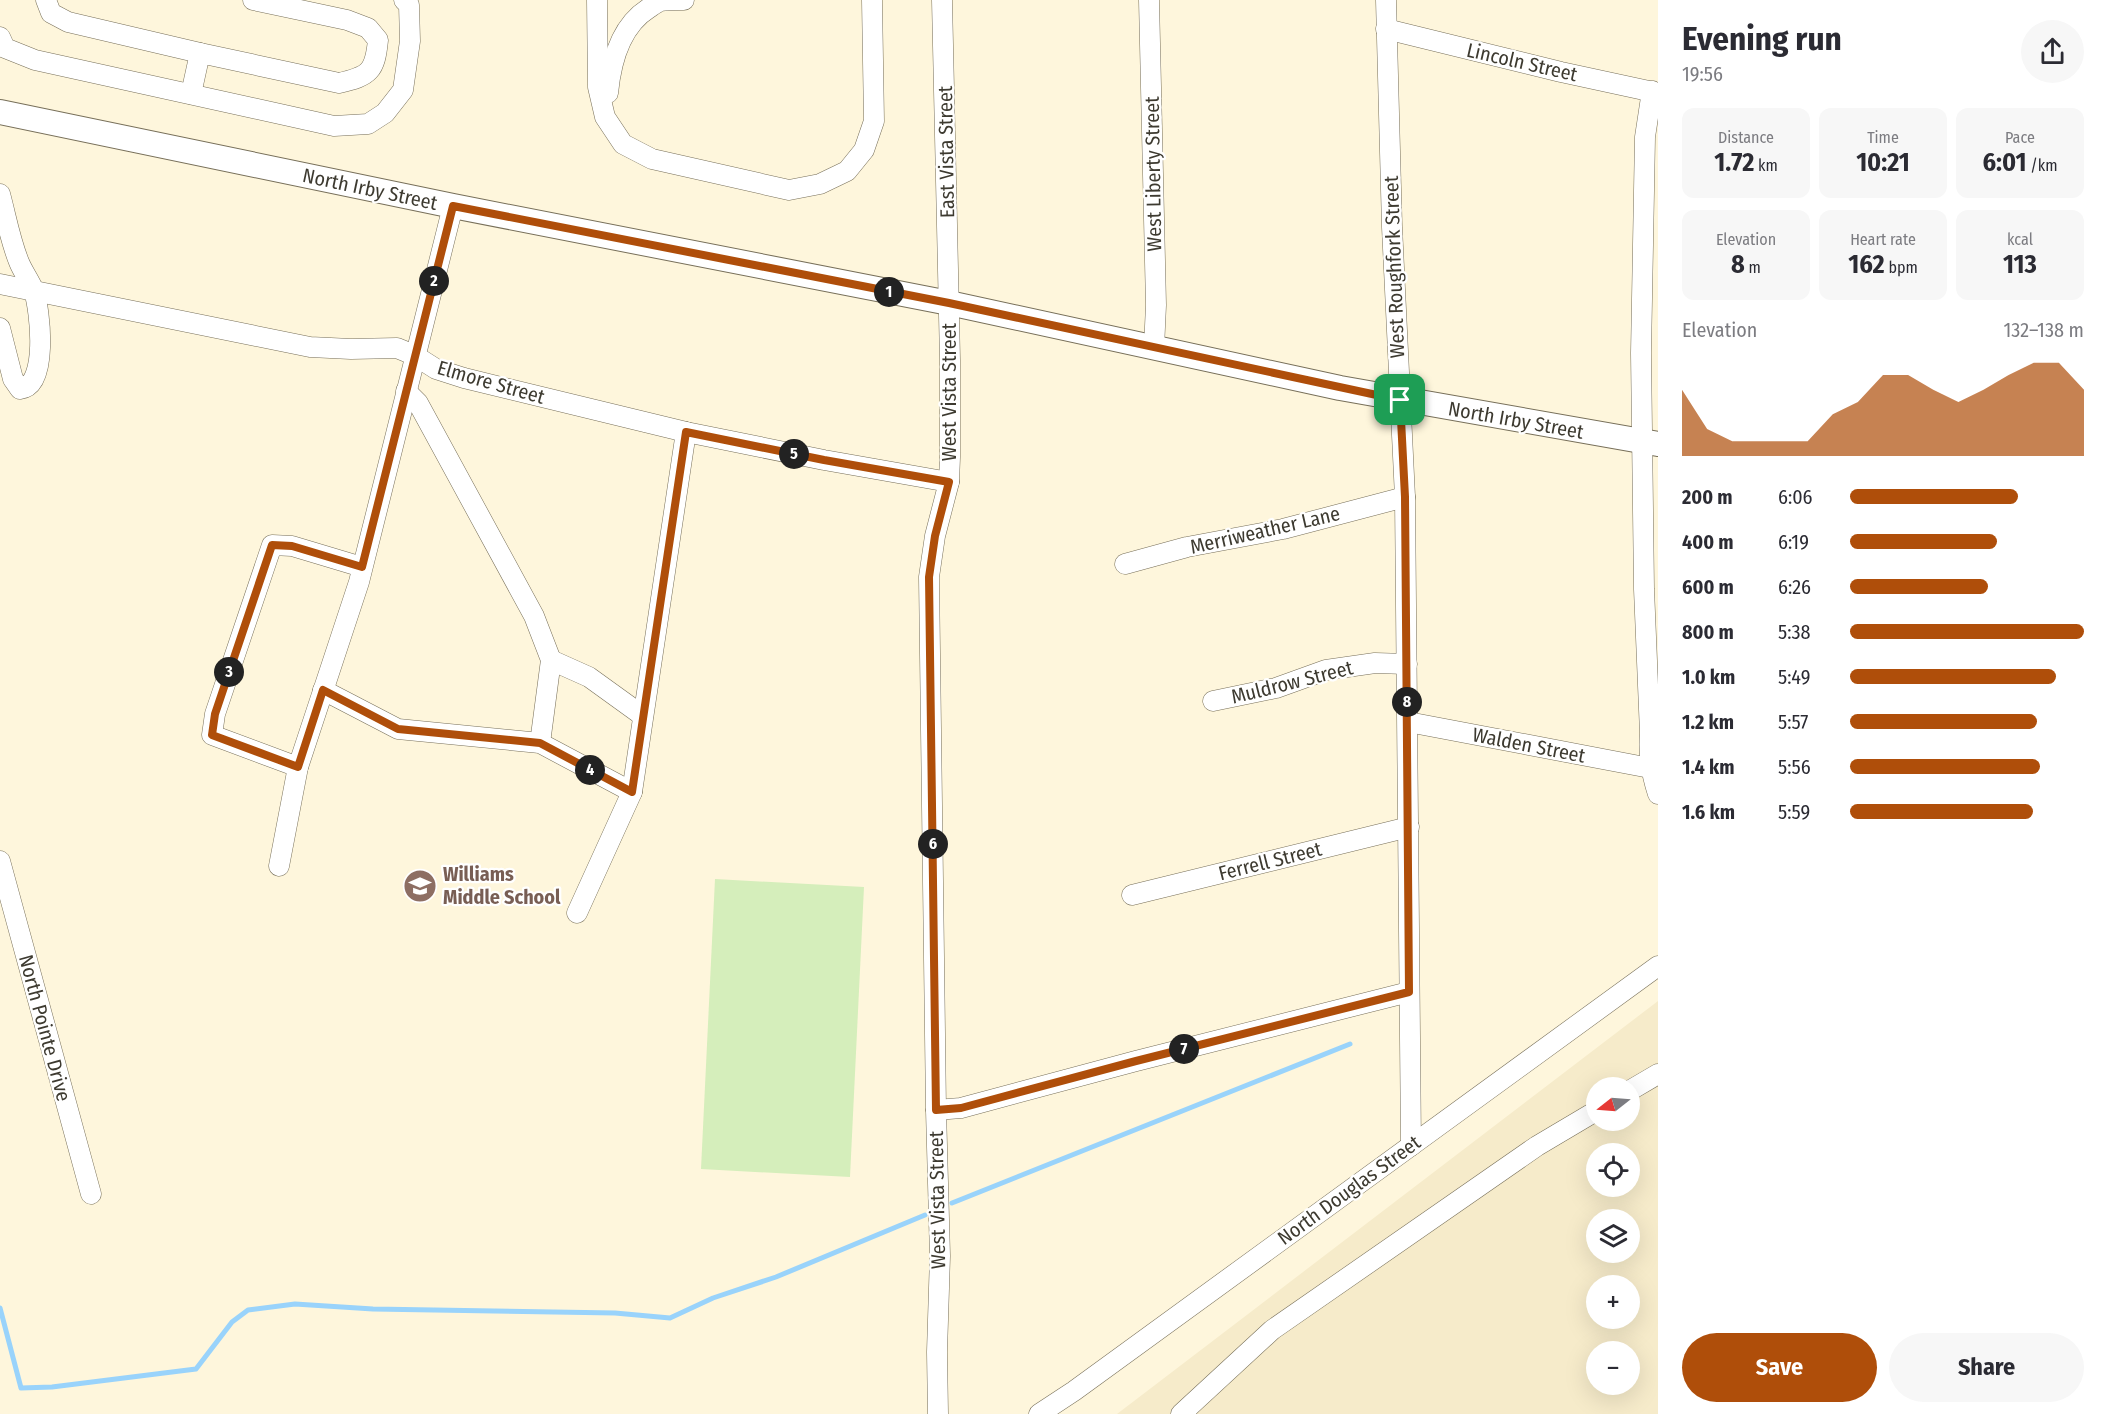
<!DOCTYPE html>
<html lang="en">
<head>
<meta charset="utf-8">
<style>
	:root { --surface:#fff; --page:#f7f7f7; --text:#2b2b33; --muted:#7c7c81; --accent:#af4e0a }
	body { margin:0; font-family:"Fira Sans Condensed",sans-serif; background:var(--page); color:var(--text); height:100vh; display:flex; flex-direction:column; font-size:22px; white-space:nowrap }
	* { box-sizing:border-box; margin:0 }
	p { font-size:20px; color:var(--muted) }
	.icon { flex:none; width:33px; height:33px; fill:none; stroke:currentColor; stroke-width:2; stroke-linecap:round; stroke-linejoin:round }
	.map { position:relative; flex:1; overflow:hidden }
	.panel { display:flex; flex-direction:column; background:var(--surface); width:450px }
	.panel>* { flex:none }
	.needle { width:39px; rotate:253deg }
	.controls { position:absolute; left:1586px; top:1077px; display:grid; gap:12px }
	.controls a { display:grid; place-items:center; width:54px; height:54px; border-radius:50%; background:var(--surface); box-shadow:0 6px 24px #0002; font-size:30px }
	.pin { position:absolute; display:grid; place-items:center; width:51px; height:51px; color:#fff; margin:-26px; border-radius:12px; box-shadow:0 3px 9px #0006 }
	.km { position:absolute; width:30px; height:30px; margin:-15px; border-radius:50%; background:#222; color:#fff; font-size:16px; line-height:30px; text-align:center }
	.round { display:grid; place-items:center; flex:none; width:63px; height:63px; border-radius:32px; background:var(--page) }
	.summary { display:flex; align-items:center; justify-content:space-between; height:102px; padding:0 24px }
	h1 { font-size:33px; font-weight:700; line-height:45px }
	.stats { display:grid; grid-template-columns:repeat(3,1fr); gap:9px; height:102px; padding:6px 24px }
	.stats div { display:grid; align-content:center; border-radius:12px; background:var(--page); text-align:center }
	.stats b { font-size:26px; font-weight:700 }
	.stats small { font-size:16px; font-weight:400 }
	.stats p { font-size:16px }
	.chart { height:168px; padding:12px 24px }
	.chart p { display:flex; justify-content:space-between }
	.chart svg { width:100%; height:108px; margin-top:6px; fill:var(--accent); opacity:.7 }
	.action { display:flex; gap:12px; margin-top:auto; padding:12px 24px }
	.action a { flex:1; height:69px; border-radius:36px; background:var(--accent); color:#fff; font-size:24px; font-weight:700; line-height:69px; text-align:center }
	.action a+a { background:var(--page); color:var(--text) }
	ul { padding:0 24px; list-style:none; font-size:20px }
	li { display:grid; grid-template-columns:96px 72px 1fr; align-items:center; height:45px }
	li i { height:15px; border-radius:8px; background:var(--accent) }
	main { display:flex; flex:1; min-height:0 }
	.map>svg:first-child { display:block }
	.built { fill:#f6ebca; fill-rule:evenodd }
	.green { fill:#d5eebb }
	.lines { fill:none; stroke-linecap:round; stroke-linejoin:round }
	.stream { stroke:#99d3fb; stroke-width:5 }
	.minor-casing { stroke:#776f59; stroke-width:21 }
	.major-casing { stroke:#776f59; stroke-width:26 }
	.minor { stroke:#fff; stroke-width:20 }
	.major { stroke:#fff; stroke-width:24 }
	.route-casing { stroke:#fff; stroke-width:12 }
	.route { stroke:#af4e0a; stroke-width:8 }
	.labels { text-anchor:middle; stroke-width:4.5; stroke-linejoin:round; paint-order:stroke }
	.street-label { font-size:20px; fill:#3d3a30; stroke:#fff }
	.education-label { font-size:20px; font-weight:bold; fill:#785e54; stroke:#fff; text-anchor:start }
</style>
</head>
<body>
<main>
<div class="map">
<svg width="1658" height="1414" viewBox="0 0 1658 1414">
	<rect width="100%" height="100%" fill="#fef6dc"/>
	<!-- built -->
	<path class="built" d="M1658,1001V1414H1117ZM1596,1088H1629V1120H1596ZM1596,1154H1629V1186H1596ZM1596,1220H1629V1252H1596ZM1596,1286H1629V1318H1596ZM1596,1352H1629V1384H1596Z"/>
	<!-- green -->
	<path class="green" d="M715,879L864,887L850,1177L701,1169Z"/>
	<g class="lines">
		<!-- stream -->
		<g class="stream">
			<path d="M952,1203L1350,1044"/>
			<path d="M0,1308L21,1388L52,1387L196,1369L232,1322L248,1310L295,1304L373,1309L615,1313L670,1318L713,1298L776,1277L925,1215"/>
		</g>
		<defs>
			<g id="minor">
				<path d="M46,0L51,13L68,22L200,53"/>
				<path d="M597,0L598,87L605,117L623,144L652,159L789,190L820,184L847,171L864,150L874,121L872,0"/>
				<path d="M1149,0L1156,305L1154,348"/>
				<path d="M1386,0L1392,227L1405,497L1411,1146"/>
				<path d="M1386,29L1561,72L1658,93"/>
				<path d="M0,37L5,48L35,60L334,126L368,124L385,113L403,90L410,41L409,5L404,0"/>
				<path d="M1652,91L1645,137L1641,353L1644,589L1650,733C1648,755 1651,773 1658,794"/>
				<path d="M608,93C611,62 620,26 649,8C652,6 657,2 661,1C667,0 677,0 684,0"/>
				<path d="M191,94L200,53L339,83C370,76 375,71 378,40L368,28L347,20L253,0"/>
				<path d="M0,194C6,216 10,240 19,262C23,272 30,281 34,291C40,310 49,386 20,389L13,379L0,328"/>
				<path d="M0,284L310,347L351,349L397,348L414,355L436,369L464,378L686,432L824,460L949,482"/>
				<path d="M406,391L418,403L534,616L551,660L540,743"/>
				<path d="M1125,564L1187,547L1283,529L1405,497"/>
				<path d="M551,660L589,677L643,716"/>
				<path d="M323,690L398,729L540,743L632,792L577,913"/>
				<path d="M1213,701L1276,688L1326,670L1375,663L1407,664"/>
				<path d="M1408,722L1650,768"/>
				<path d="M298,767L212,735L215,714L272,545L292,546L362,567"/>
				<path d="M632,792L686,432"/>
				<path d="M0,861L91,1194"/>
				<path d="M279,866L298,767L359,582L453,206"/>
				<path d="M1132,895L1409,827"/>
				<path d="M1629,1091L1658,1074"/>
				<path d="M936,1110L961,1108L1136,1061L1409,992"/>
				<path d="M938,1414L937,1352L940,1256L936,1110L929,577L935,536L949,482L950,457V360L942,0"/>
				<path d="M1039,1414L1074,1391L1658,966"/>
				<path d="M1181,1414L1272,1330L1537,1146L1596,1111"/>
			</g>
			<path id="major" d="M0,112L453,206L949,303L1340,388L1658,444"/>
		</defs>
		<!-- minor casing -->
		<use href="#minor" class="minor-casing"/>
		<!-- major casing -->
		<use href="#major" class="major-casing"/>
		<!-- minor -->
		<use href="#minor" class="minor"/>
		<!-- major -->
		<use href="#major" class="major"/>
	</g>
	<g class="lines">
		<defs>
			<path id="route" d="M453,206L949,303L1400,400L1405,497L1409,992L1136,1061L961,1108L936,1110L929,577L935,536L949,482L824,460L686,432L632,792L540,743L398,729L323,690L298,767L212,735L215,714L272,545L292,546L362,567Z"/>
		</defs>
		<!-- route casing -->
		<use href="#route" class="route-casing"/>
		<!-- route -->
		<use href="#route" class="route"/>
	</g>
	<!-- icons -->
	<defs>
		<symbol id="school-disc" viewBox="-11 -11 22 22"><circle r="9.5" fill="#8d6e63" stroke="#fff"/><path d="M0-5L7-2L0 1L-7-2ZM-4 1L0 2.5L4 1V4Q0 6-4 4Z" fill="#fff"/></symbol>
	</defs>
	<g fill-rule="evenodd">
		<use href="#school-disc" x="401" y="867" width="38" height="38"/>
	</g>
	<g class="labels">
		<!-- street labels -->
		<g class="street-label">
			<text transform="translate(1522 62) rotate(13)" y="7">Lincoln Street</text>
			<text transform="translate(946 152) rotate(-91)" y="7">East Vista Street</text>
			<text transform="translate(1153 174) rotate(-91)" y="7">West Liberty Street</text>
			<text transform="translate(370 189) rotate(12)" y="7">North Irby Street</text>
			<text transform="translate(1394 267) rotate(-92)" y="7">West Roughfork Street</text>
			<text transform="translate(491 382) rotate(16)" y="7">Elmore Street</text>
			<text transform="translate(949 392) rotate(-90)" y="7">West Vista Street</text>
			<text transform="translate(1516 420) rotate(10)" y="7">North Irby Street</text>
			<text transform="translate(1265 530) rotate(-13)" y="7">Merriweather Lane</text>
			<text transform="translate(1292 682) rotate(-14)" y="7">Muldrow Street</text>
			<text transform="translate(1529 745) rotate(11)" y="7">Walden Street</text>
			<text transform="translate(1270 861) rotate(-14)" y="7">Ferrell Street</text>
			<text transform="translate(45 1028) rotate(75)" y="7">North Pointe Drive</text>
			<text transform="translate(1349 1190) rotate(-36)" y="7">North Douglas Street</text>
			<text transform="translate(937 1200) rotate(-91)" y="7">West Vista Street</text>
		</g>
		<!-- education labels -->
		<g class="education-label">
			<text x="443" y="881">Williams<tspan x="443" dy="23">Middle School</tspan></text>
		</g>
	</g>
</svg>
<div class="controls">
<a><svg class="needle" viewBox="-14 -14 28 28"><path d="M0-13l5 13h-10z" fill="#e53935"/><path d="M0 13l5-13h-10z" fill="#7c7c81"/></svg></a>
<a><svg class="icon" aria-label="locate" viewBox="0 0 24 24"><circle cx="12" cy="12" r="6"/><path d="M12 2v4M12 18v4M2 12h4M18 12h4"/></svg></a>
<a><svg class="icon" aria-label="layers" viewBox="0 0 24 24"><path d="M12 4l9 5-9 5-9-5zM3 14l9 5 9-5"/></svg></a>
<a>+</a>
<a>−</a>
</div>
<div class="pin" style="left:1400px;top:400px;background:#1e9e55"><svg class="icon" aria-label="arrive" viewBox="0 0 24 24"><path d="M6 21V4h12l-3 4 3 4H6"/></svg></div>
<b class="km" style="left:889px;top:292px">1</b>
<b class="km" style="left:434px;top:281px">2</b>
<b class="km" style="left:229px;top:672px">3</b>
<b class="km" style="left:590px;top:770px">4</b>
<b class="km" style="left:794px;top:454px">5</b>
<b class="km" style="left:933px;top:844px">6</b>
<b class="km" style="left:1184px;top:1049px">7</b>
<b class="km" style="left:1407px;top:702px">8</b>
</div>
<section class="panel">
<div class="summary"><div><h1>Evening run</h1><p>19:56</p></div><a class="round"><svg class="icon" aria-label="share" viewBox="0 0 24 24"><path d="M12 15V3M7 8l5-5 5 5M5 13v7h14v-7"/></svg></a></div>
<div class="stats">
<div><p>Distance</p><b>1.72<small> km</small></b></div>
<div><p>Time</p><b>10:21</b></div>
<div><p>Pace</p><b>6:01<small> /km</small></b></div>
</div>
<div class="stats">
<div><p>Elevation</p><b>8<small> m</small></b></div>
<div><p>Heart rate</p><b>162<small> bpm</small></b></div>
<div><p>kcal</p><b>113</b></div>
</div>
<div class="chart"><p><span>Elevation</span>132–138 m</p>
<svg viewBox="0 0 160 44" preserveAspectRatio="none"><path d="M0 44V17L10 33L20 38L30 38L40 38L50 38L60 27L70 22L80 11L90 11L100 17L110 22L120 17L130 11L140 6L150 6L160 17V44z"/></svg>
</div>
<ul>
<li><b>200 m</b>6:06<i style="width:72%"></i></li>
<li><b>400 m</b>6:19<i style="width:63%"></i></li>
<li><b>600 m</b>6:26<i style="width:59%"></i></li>
<li><b>800 m</b>5:38<i style="width:100%"></i></li>
<li><b>1.0 km</b>5:49<i style="width:88%"></i></li>
<li><b>1.2 km</b>5:57<i style="width:80%"></i></li>
<li><b>1.4 km</b>5:56<i style="width:81%"></i></li>
<li><b>1.6 km</b>5:59<i style="width:78%"></i></li>
</ul>
<div class="action"><a>Save</a><a>Share</a></div>
</section>
</main>
</body>
</html>
